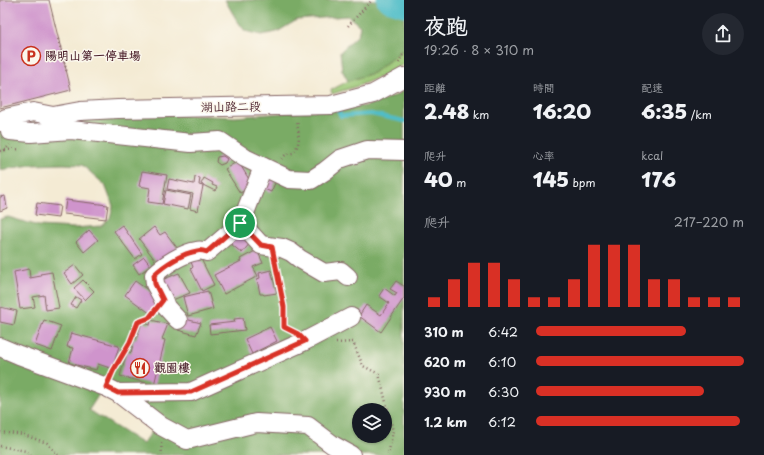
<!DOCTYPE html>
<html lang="zh-TW">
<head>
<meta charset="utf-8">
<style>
	:root { --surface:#171b24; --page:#242831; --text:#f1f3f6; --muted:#9ea1a6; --accent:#d93025 }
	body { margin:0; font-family:"Playpen Sans","LXGW WenKai TC",sans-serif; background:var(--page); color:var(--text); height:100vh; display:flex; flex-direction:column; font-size:15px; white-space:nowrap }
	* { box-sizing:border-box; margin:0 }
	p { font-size:13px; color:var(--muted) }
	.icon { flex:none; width:22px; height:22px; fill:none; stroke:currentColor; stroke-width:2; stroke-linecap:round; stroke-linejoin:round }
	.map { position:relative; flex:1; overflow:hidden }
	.drawer { display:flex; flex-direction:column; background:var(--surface); width:360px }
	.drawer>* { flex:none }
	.tools { position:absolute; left:352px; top:403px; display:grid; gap:8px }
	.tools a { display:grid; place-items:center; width:40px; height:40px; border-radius:50%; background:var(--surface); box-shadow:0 1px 3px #0004; font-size:20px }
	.pin { position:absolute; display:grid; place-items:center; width:34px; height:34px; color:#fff; margin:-17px; border:2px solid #fff; border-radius:50%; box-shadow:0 1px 4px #0007 }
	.round { display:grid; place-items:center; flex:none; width:42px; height:42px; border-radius:21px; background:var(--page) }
	.head { display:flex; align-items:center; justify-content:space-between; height:68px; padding:0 20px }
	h1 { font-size:22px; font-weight:800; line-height:30px }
	.stats { display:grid; grid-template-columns:repeat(3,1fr); gap:6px; height:68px; padding:4px 20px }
	.stats div { display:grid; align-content:center }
	.stats b { font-size:20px; font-weight:800 }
	.stats small { font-size:11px; font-weight:400 }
	.stats p { font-size:11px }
	.chart { height:112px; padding:8px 20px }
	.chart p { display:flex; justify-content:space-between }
	.chart svg { width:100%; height:72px; margin-top:4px; stroke:var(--accent); stroke-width:6 }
	ul { padding:0 20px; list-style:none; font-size:13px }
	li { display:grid; grid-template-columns:64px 48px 1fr; align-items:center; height:30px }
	li i { height:10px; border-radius:5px; background:var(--accent) }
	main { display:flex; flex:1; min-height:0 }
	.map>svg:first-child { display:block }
	.green { fill:#99c673; stroke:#72724f }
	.forest { fill:#7aab65; stroke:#626548; fill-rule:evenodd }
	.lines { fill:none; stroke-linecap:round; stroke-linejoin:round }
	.stream { stroke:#4fbdc8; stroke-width:4 }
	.river { stroke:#4fbdc8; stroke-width:23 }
	.building { fill:#cf94cc }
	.minor-casing { stroke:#866666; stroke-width:20 }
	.path { stroke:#866666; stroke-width:2.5; stroke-dasharray:1 3; stroke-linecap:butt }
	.minor { stroke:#fff; stroke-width:18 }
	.route-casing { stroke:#fff; stroke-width:8 }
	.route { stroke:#d93025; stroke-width:5 }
	.labels { text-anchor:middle; stroke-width:3; stroke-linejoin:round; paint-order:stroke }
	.poi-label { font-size:12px; font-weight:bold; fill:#4a1f2b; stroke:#fbf7ec; text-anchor:start }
	.street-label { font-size:12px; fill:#4a1f2b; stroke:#fbf7ec }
</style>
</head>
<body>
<main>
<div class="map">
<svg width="404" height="455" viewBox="0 0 404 455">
	<rect width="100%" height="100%" fill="#fbf7ec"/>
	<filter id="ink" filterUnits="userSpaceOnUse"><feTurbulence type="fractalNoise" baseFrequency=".025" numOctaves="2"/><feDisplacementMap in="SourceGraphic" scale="8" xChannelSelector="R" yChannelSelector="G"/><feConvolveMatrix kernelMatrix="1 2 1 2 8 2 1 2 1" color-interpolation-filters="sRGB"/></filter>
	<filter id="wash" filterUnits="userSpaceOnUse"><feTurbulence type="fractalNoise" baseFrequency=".012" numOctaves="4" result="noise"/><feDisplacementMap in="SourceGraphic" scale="16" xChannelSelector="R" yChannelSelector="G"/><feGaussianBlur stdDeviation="0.9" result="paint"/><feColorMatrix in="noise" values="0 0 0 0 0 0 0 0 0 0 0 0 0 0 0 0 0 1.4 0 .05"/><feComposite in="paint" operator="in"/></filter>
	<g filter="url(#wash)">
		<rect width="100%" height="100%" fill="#f4ebd4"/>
		<!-- green -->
		<path class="green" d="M404,49V64L385,75L358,86L332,94L331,90L348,81L373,73Z"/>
		<!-- forest -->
		<g class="forest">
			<path d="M225,0H404V49L373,73L348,81L342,70L340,52L358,35L360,26L348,16L297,20L277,32L261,35L245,31L236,19Z"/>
			<path d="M404,89V455H0V219L8,217L39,226L74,228L101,226L110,218L113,206L105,185L82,165L64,164L31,165L0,170V126L93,115L137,113L235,117L366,106L397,95ZM101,391L156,426L143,444L89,410ZM359,410H385V436H359Z"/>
		</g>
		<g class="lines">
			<!-- stream -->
			<path class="stream" d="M338,110L341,116L371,114L404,121"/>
			<!-- river -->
			<path class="river" d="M388,0L404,5"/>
		</g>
		<g id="blocks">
			<!-- building -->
			<g class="building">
				<path d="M0,0H49L71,90L0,108Z"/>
				<path d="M223,156L227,159L225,163L220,165L216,162L217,157Z"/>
				<path d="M238,161L253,186L240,193L225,169Z"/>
				<path d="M142,171L167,175L162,204L148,202L150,188L139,186Z"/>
				<path d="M195,177L200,178L199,185L203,186L198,211L190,209L193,194L167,189L169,179L194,184Z"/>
				<path d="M266,177L276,181L271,192L262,188Z"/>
				<path d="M204,178L213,183L212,185L217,187L215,191L201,184Z"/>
				<path d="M166,190L191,195L188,209L163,204Z"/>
				<path d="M5,196L7,208L0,211V197Z"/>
				<path d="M66,200L108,205L106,219L64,214Z"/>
				<path d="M37,203L60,206L58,218L35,215Z"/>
				<path d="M122,225L142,254L135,259L114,231Z"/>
				<path d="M154,227L160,235L165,232L178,249L158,264L139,239Z"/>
				<path d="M89,230L98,240L84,252L76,242Z"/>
				<path d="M235,230L250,243L242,253L226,240Z"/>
				<path d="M257,250L263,263L253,267L258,276L224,294L214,275L241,261L240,259Z"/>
				<path d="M198,253L214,285L202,291L191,269L193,267L189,257Z"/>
				<path d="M144,257L151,266L139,274L133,265Z"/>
				<path d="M75,265L83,275L72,284L64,273Z"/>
				<path d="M29,269L30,278L41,276L40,274L52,272L59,308L46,310L44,295L33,297L35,307L20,309L14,272Z"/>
				<path d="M271,270L277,293L264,295L263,294H260L257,279L260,278L259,273Z"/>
				<path d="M179,273L190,293L170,301L159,281Z"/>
				<path d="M83,280L94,291L85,300L74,288Z"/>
				<path d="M135,281L161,299L151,314L125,295Z"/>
				<path d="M396,281L404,286V298L381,332L359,316L366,305L381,315L389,303L379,296L384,288L395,296L397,293L390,289Z"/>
				<path d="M208,291L213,309L188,316L183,297Z"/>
				<path d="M76,297L81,300L76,308L71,305Z"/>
				<path d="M0,307L17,311L14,325L0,322Z"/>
				<path d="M243,318L245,330L210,334L209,325L235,322L234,319Z"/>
				<path d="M185,319L201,323L196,335L178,330L179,325Z"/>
				<path d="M44,320L61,326L52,351L35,345Z"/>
				<path d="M151,320L168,324L162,339L165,340L154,385L120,376L127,351L131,353L134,338L136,339L142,322L150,325Z"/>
				<path d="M270,327L277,341L252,354L245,339Z"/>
				<path d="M71,333L119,346L114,364L110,368L98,364L96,370L69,363L73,348L67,347Z"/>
			</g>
		</g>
	</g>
	<g filter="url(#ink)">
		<use href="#blocks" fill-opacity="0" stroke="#866666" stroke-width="1"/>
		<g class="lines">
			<defs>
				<g id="minor">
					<path d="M0,122L6,118L33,112L53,116L80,111L118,109L331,105L373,94L404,77"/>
					<path d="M10,131L31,133L71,130L191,143L220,141L245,158L289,179L311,180L325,171L340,159L367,150L404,151"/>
					<path d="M263,167L241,223L261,245L282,248L291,252L300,259L324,273L341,271L348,277"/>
					<path d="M178,320L166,307L163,299L155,284L154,275C164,265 183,253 197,251C200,250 204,251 207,252L241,223"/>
					<path d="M0,347L19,355L106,387L118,393L161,426L187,440L256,423L308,426L333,445L351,455"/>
					<path d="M118,393L191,392L305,341L351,317"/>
				</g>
			</defs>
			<!-- minor casing -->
			<use href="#minor" class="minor-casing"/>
			<!-- path -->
			<g class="path">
				<path d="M348,26L372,0"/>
				<path d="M58,39L67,73"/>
				<path d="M399,63L402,56L404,54"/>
				<path d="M5,150L20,149"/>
				<path d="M0,151L5,150L10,145"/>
				<path d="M282,159L286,154L293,153C302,142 298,133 297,120"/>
				<path d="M276,263L284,307V327L291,331"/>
				<path d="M336,343L353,342L363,366L379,374L393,431L388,455"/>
				<path d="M112,374L130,342L138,322L149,318L153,313"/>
				<path d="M0,432L24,435L47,443L58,455"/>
				<path d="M161,443L162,455"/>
				<path d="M0,446L26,451L31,455"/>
			</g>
			<!-- minor -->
			<use href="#minor" class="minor"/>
		</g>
	</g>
	<g class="lines" filter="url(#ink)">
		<defs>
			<path id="route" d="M240,223L261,245L272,247L284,307V327L298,334L305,341L191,392L118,393L106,387L113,371L130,342L138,322L149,318L163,300L155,284L154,275C164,265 183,253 197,251C200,250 204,251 207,252Z"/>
		</defs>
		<!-- route casing -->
		<use href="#route" class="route-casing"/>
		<!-- route -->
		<use href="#route" class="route"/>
	</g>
	<!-- icons -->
	<defs>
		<symbol id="parking-ring" viewBox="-11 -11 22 22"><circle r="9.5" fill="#fbf7ec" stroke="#c8321e" stroke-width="1.5"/><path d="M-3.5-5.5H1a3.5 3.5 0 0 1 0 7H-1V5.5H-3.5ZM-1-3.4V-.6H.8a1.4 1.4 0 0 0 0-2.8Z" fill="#c8321e"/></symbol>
		<symbol id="restaurant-ring" viewBox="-11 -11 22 22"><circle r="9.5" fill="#fbf7ec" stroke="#c8321e" stroke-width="1.5"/><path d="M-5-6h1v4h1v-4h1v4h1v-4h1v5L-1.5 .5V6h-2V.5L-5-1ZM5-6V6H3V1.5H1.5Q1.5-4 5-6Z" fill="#c8321e"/></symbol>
	</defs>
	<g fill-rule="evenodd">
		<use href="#parking-ring" x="20" y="45" width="22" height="22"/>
		<use href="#restaurant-ring" x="129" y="357" width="22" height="22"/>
	</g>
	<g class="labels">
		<!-- poi labels -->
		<g class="poi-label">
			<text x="45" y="60">陽明山第一停車場</text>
			<text x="154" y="372">觀園樓</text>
		</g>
		<!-- street labels -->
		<g class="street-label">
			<text transform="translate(231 107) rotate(-1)" y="4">湖山路二段</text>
		</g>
	</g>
</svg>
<div class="tools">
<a><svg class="icon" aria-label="layers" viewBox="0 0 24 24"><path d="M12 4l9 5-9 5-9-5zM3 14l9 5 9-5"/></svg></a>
</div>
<div class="pin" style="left:240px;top:223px;background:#1e9e55"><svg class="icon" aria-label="arrive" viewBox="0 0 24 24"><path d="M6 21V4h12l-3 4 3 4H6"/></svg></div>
</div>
<section class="drawer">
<div class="head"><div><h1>夜跑</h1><p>19:26 · 8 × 310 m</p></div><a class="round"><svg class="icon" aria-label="share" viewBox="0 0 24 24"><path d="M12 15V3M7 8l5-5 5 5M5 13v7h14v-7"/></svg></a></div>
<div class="stats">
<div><p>距離</p><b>2.48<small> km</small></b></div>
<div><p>時間</p><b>16:20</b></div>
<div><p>配速</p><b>6:35<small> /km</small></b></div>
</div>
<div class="stats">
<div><p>爬升</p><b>40<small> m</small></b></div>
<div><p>心率</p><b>145<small> bpm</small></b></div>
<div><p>kcal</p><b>176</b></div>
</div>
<div class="chart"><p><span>爬升</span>217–220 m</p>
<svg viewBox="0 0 160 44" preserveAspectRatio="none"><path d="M5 44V38M15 44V27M25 44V17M35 44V17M45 44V27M55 44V38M65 44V38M75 44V27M85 44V6M95 44V6M105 44V6M115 44V27M125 44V27M135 44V38M145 44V38M155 44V38"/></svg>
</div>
<ul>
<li><b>310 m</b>6:42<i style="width:72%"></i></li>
<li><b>620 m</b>6:10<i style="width:100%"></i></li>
<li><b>930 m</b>6:30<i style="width:81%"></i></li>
<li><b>1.2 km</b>6:12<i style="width:98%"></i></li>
</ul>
</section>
</main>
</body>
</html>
